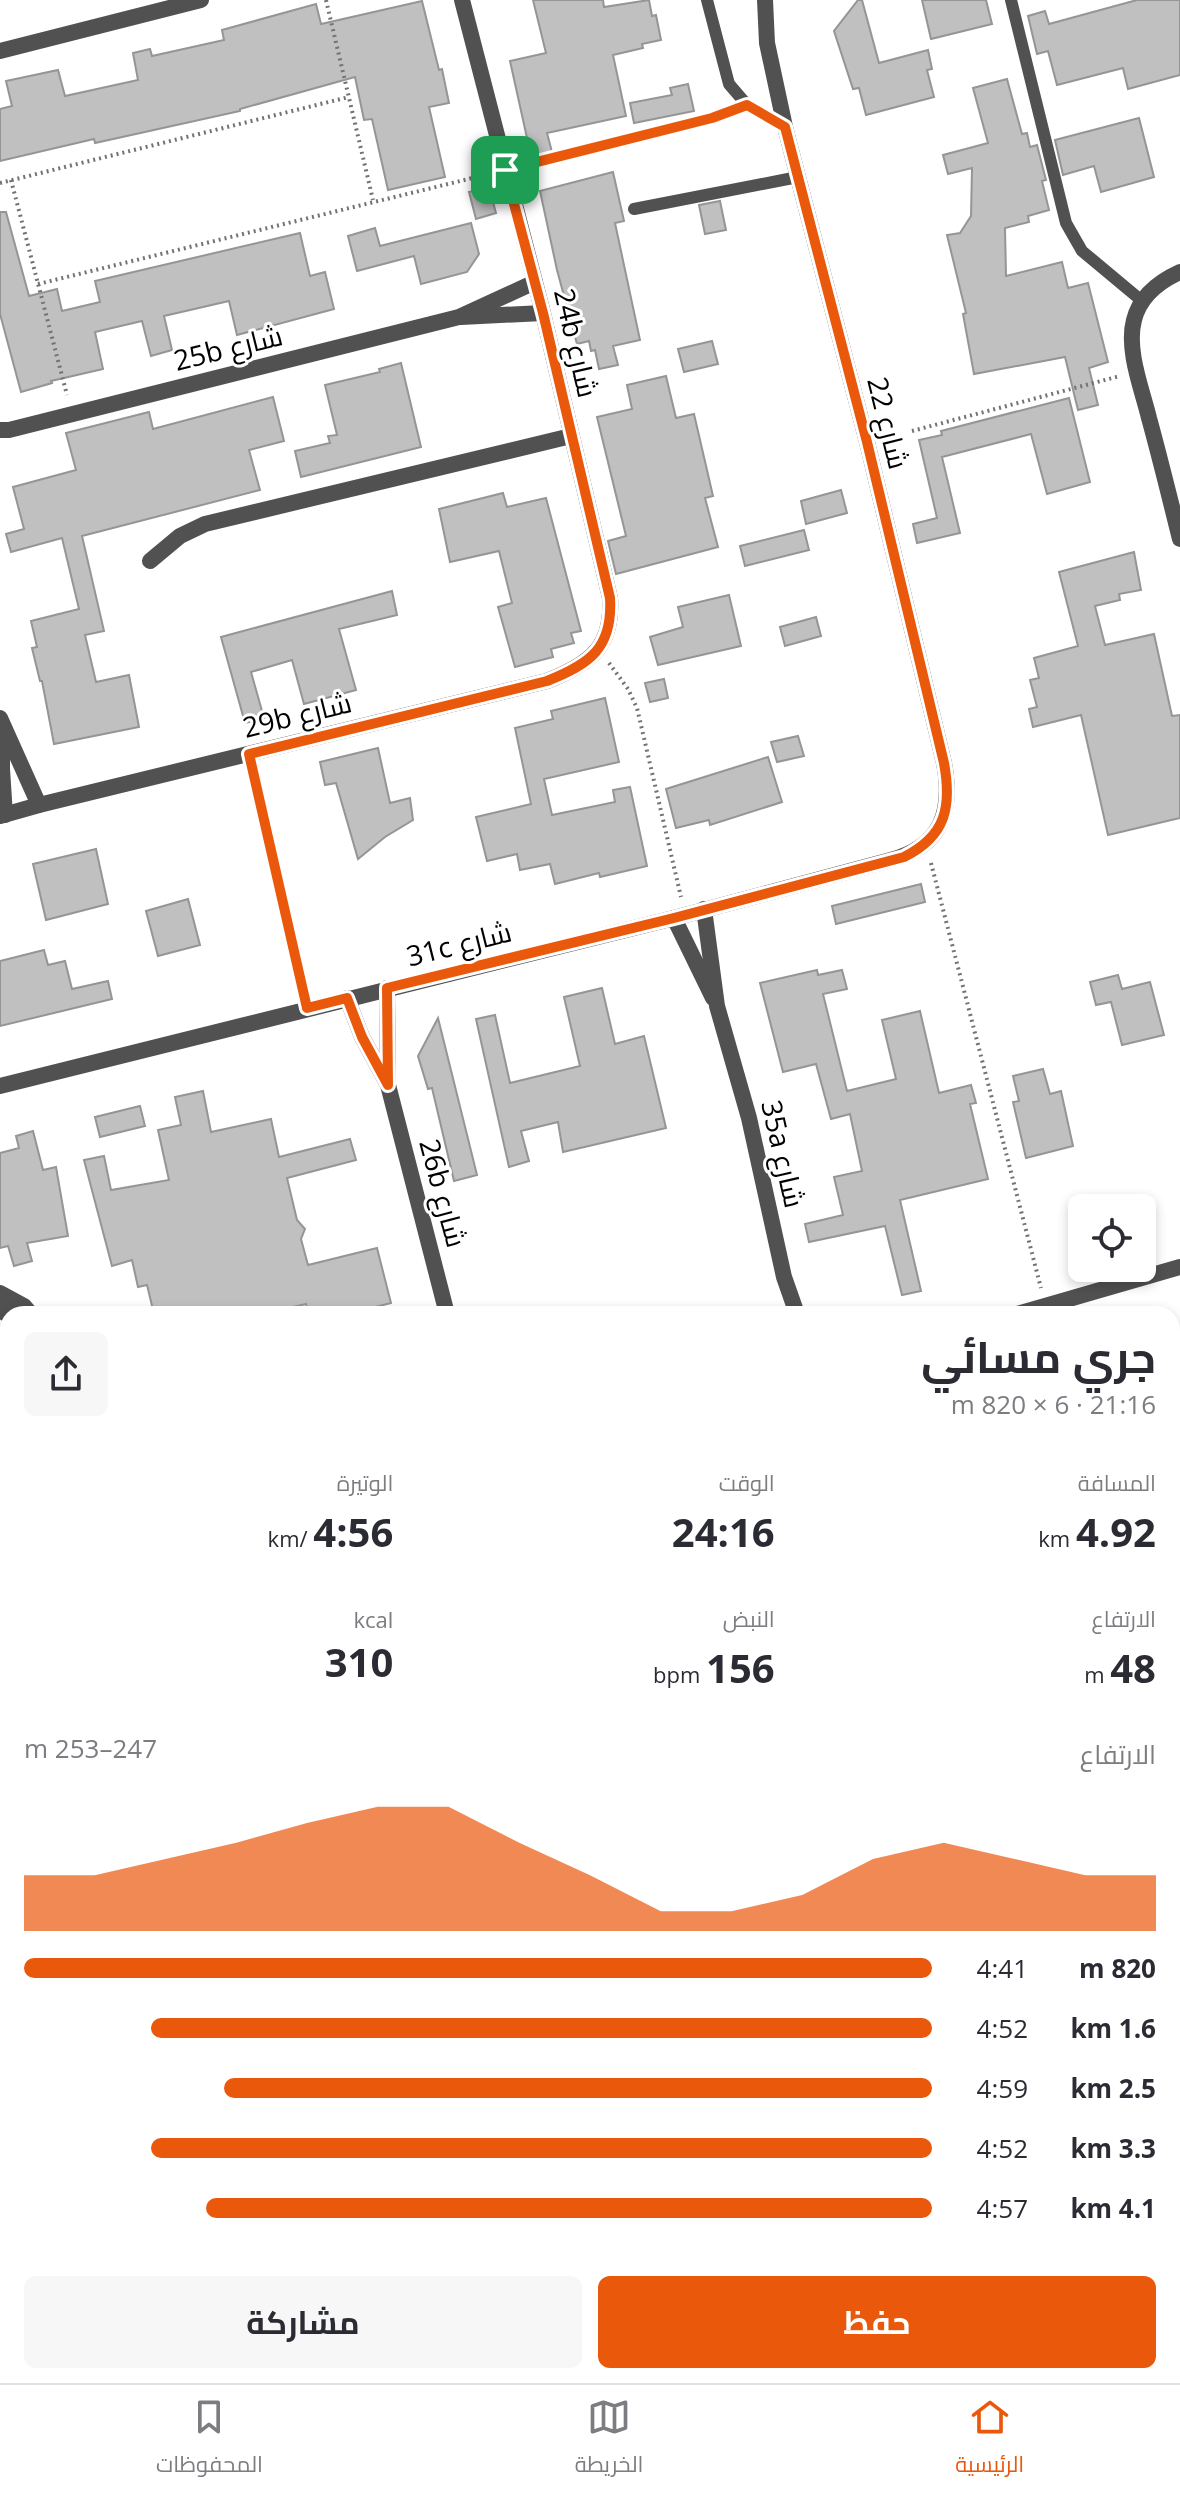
<!DOCTYPE html>
<html lang="ar">
<head>
<meta charset="utf-8">
<style>
	:root { --surface:#fff; --page:#f7f7f7; --text:#2b2b33; --muted:#7c7c81; --line:#e1e1e2; --accent:#ea580c }
	body { margin:0; font-family:"Open Sans",Cairo,sans-serif; background:var(--page); color:var(--text); direction:rtl; height:100vh; display:flex; flex-direction:column; font-size:30px; white-space:nowrap }
	* { box-sizing:border-box; margin:0 }
	p { font-size:26px; color:var(--muted) }
	.icon { flex:none; width:44px; height:44px; fill:none; stroke:currentColor; stroke-width:2; stroke-linecap:round; stroke-linejoin:round }
	.map { position:relative; flex:1; overflow:hidden; direction:ltr }
	.side { position:absolute; left:0px; top:1306px; width:1180px; height:1078px; display:flex; flex-direction:column; background:var(--surface); border-radius:24px 24px 0 0; box-shadow:0 4px 12px #0003; direction:rtl }
	.side>* { flex:none }
	.buttons { position:absolute; left:1068px; top:1194px; display:grid; gap:16px }
	.buttons a { display:grid; place-items:center; width:88px; height:88px; border-radius:12px; background:var(--surface); box-shadow:0 4px 12px #0003; font-size:40px }
	.pin { position:absolute; display:grid; place-items:center; width:68px; height:68px; color:#fff; margin:-34px; border-radius:16px; box-shadow:0 4px 12px #0006 }
	.round { display:grid; place-items:center; flex:none; width:84px; height:84px; border-radius:12px; background:var(--page) }
	.summary { display:flex; align-items:center; justify-content:space-between; height:136px; padding:0 24px }
	h1 { font-size:44px; font-weight:700; line-height:60px }
	.figures { display:grid; grid-template-columns:repeat(3,1fr); gap:12px; height:136px; padding:8px 24px }
	.figures div { display:grid; align-content:center }
	.figures b { font-size:40px; font-weight:700 }
	.figures small { font-size:22px; font-weight:400 }
	.figures p { font-size:22px }
	.chart { height:224px; padding:16px 24px }
	.chart p { display:flex; justify-content:space-between }
	.chart svg { width:100%; height:144px; margin-top:8px; fill:var(--accent); opacity:.7 }
	.button { display:flex; gap:16px; margin-top:auto; padding:16px 24px }
	.button a { flex:1; height:92px; border-radius:12px; background:var(--accent); color:#fff; font-size:32px; font-weight:700; line-height:92px; text-align:center }
	.button a+a { background:var(--page); color:var(--text) }
	ul { padding:0 24px; list-style:none; font-size:26px }
	li { display:grid; grid-template-columns:128px 96px 1fr; align-items:center; height:60px }
	li i { height:20px; border-radius:10px; background:var(--accent) }
	.menu { display:flex; justify-content:space-around; align-items:center; height:112px; border-top:2px solid var(--line); background:var(--surface); font-size:22px; color:var(--muted) }
	.menu a { display:grid; justify-items:center; gap:4px }
	.menu .current { color:var(--accent) }
	.map>svg:first-child { display:block }
	.green { fill:#d8d8d8 }
	.water { fill:#9f9f9f }
	.building { fill:#c0c0c0; stroke:#959595; stroke-width:2 }
	.lines { fill:none; stroke-linecap:round; stroke-linejoin:round }
	.primary-casing { stroke:#dbdbdb; stroke-width:24 }
	.path { stroke:#737373; stroke-width:4; stroke-dasharray:2 4; stroke-linecap:butt }
	.lane { stroke:#515151; stroke-width:12 }
	.street { stroke:#515151; stroke-width:16 }
	.primary { stroke:#000; stroke-width:20 }
	.route-casing { stroke:#fff; stroke-width:16 }
	.route { stroke:#ea580c; stroke-width:10 }
	.labels { text-anchor:middle; stroke-width:6; stroke-linejoin:round; paint-order:stroke }
	.street-label { font-size:28px; fill:#000; stroke:#fff }
</style>
</head>
<body>
<div class="map">
<svg width="1180" height="2383" viewBox="0 0 1180 2383">
	<rect width="100%" height="100%" fill="#fff"/>
	<!-- green -->
	<g class="green">
		<path d="M1180,1600V2059L1172,2061V1602Z"/>
		<path d="M8,1930V2376H377L367,2383H0V1932Z"/>
	</g>
	<!-- water -->
	<g class="water">
		<path d="M1180,1663V2001L1172,2003V1665Z"/>
		<path d="M8,2023V2376H296L285,2383H0V2025Z"/>
	</g>
	<!-- building -->
	<g class="building">
		<path d="M533,0H603L604,7L649,0L652,16L656,15L661,40L642,44L643,48L613,55L626,116L547,133L552,152L531,156L510,61L546,53Z"/>
		<path d="M858,0H862L879,63L928,50L932,69L927,70L934,97L866,115L859,88L853,89L834,31Z"/>
		<path d="M922,0H986L992,24L931,39Z"/>
		<path d="M1137,0H1180V75L1128,89L1123,68L1057,85L1048,51L1037,54L1028,16L1045,11L1049,24Z"/>
		<path d="M422,1L439,70L442,69L449,103L429,107L445,177L388,190L372,119L364,120L355,77L240,109V111L95,143L94,139L0,161V109L12,106L6,81L58,70L65,96L138,80L133,53L150,49L152,56L224,40L222,30L316,4L321,24Z"/>
		<path d="M1007,79L1022,134L1027,133L1030,147L1037,145L1046,180L1042,181L1049,210L1028,216L1029,222L1005,228L1006,276L1062,262L1068,288L1088,283L1108,362L1089,368L1098,405L1078,410L1065,357L974,374L963,314L966,313L947,235L960,233L971,216L972,168L948,174L943,155L988,143L973,88Z"/>
		<path d="M688,84L694,111L634,123L630,103L672,95L670,88Z"/>
		<path d="M1139,118L1154,177L1101,192L1094,166L1063,175L1055,140Z"/>
		<path d="M613,172L624,221L615,223L640,340L613,346L618,365L599,369L595,350L591,351L589,341L577,344L557,270L540,191Z"/>
		<path d="M489,187L496,213L476,219L469,192Z"/>
		<path d="M720,201L726,230L705,234L699,205Z"/>
		<path d="M0,212H6L29,296L57,289L62,311L100,302L95,281L300,233L310,276L325,272L334,309L237,335L229,301L164,316L172,350L151,356L142,321L95,332L103,369L51,381L52,383L21,392L0,314Z"/>
		<path d="M471,223L479,254L467,272L421,284L414,256L357,271L348,236L375,228L380,246Z"/>
		<path d="M712,341L718,364L684,372L678,349Z"/>
		<path d="M401,363L421,447L301,477L295,451L330,443L328,436L337,435L325,385L380,372L379,369Z"/>
		<path d="M666,376L676,418L694,414L713,496L705,498L718,547L616,574L608,541L626,536L597,417L632,409L627,385Z"/>
		<path d="M273,397L284,441L249,450L260,490L82,536L104,631L85,635L96,682L129,675L139,727L54,744L42,681H40L32,648L37,647L31,621L79,609L62,538L11,552L6,534L24,529L13,487L76,470L66,433L149,412L153,429Z"/>
		<path d="M1069,398L1090,482L1047,494L1031,434L942,457L960,533L917,543L913,524L937,518L919,440L942,435L941,431Z"/>
		<path d="M841,490L847,513L806,524L801,501Z"/>
		<path d="M503,493L507,507L546,498L581,631L571,633L574,643L551,649L553,657L515,667L498,607L512,603L499,551L450,562L439,509Z"/>
		<path d="M804,530L809,550L745,566L740,546Z"/>
		<path d="M1134,552L1141,590L1119,594L1120,600L1095,606L1105,645L1154,634L1172,716L1180,715V818L1108,835L1081,715L1033,727L1029,709L1037,707L1030,680L1039,678L1034,658L1078,646L1059,572Z"/>
		<path d="M392,591L397,615L339,629L356,690L304,704L292,660L251,672L264,718L245,723L221,637Z"/>
		<path d="M729,595L741,646L658,665L650,637L683,627L678,607Z"/>
		<path d="M816,617L821,636L785,646L780,627Z"/>
		<path d="M664,679L668,698L650,702L645,683Z"/>
		<path d="M605,698L619,762L544,779L552,815L615,802L613,790L630,787L647,866L600,877L599,873L555,884L550,864L520,870L517,854L487,861L476,817L531,804L515,728L553,719L551,711Z"/>
		<path d="M798,736L804,756L777,762L771,742Z"/>
		<path d="M378,748L390,803L410,798L413,820L385,837L358,859L336,783L325,785L320,762Z"/>
		<path d="M768,757L782,802L710,825L709,820L676,828L666,789Z"/>
		<path d="M96,849L108,904L46,920L33,864Z"/>
		<path d="M921,884L925,902L836,924L832,906Z"/>
		<path d="M188,899L200,945L158,956L146,911Z"/>
		<path d="M44,950L48,965L65,961L72,989L108,981L112,999L0,1026V961Z"/>
		<path d="M817,970L818,975L842,970L847,989L823,994L847,1091L896,1079L882,1020L920,1011L939,1093L971,1085L976,1103L970,1104L988,1179L900,1200L921,1291L902,1295L885,1226L809,1242L805,1224L843,1215L834,1177L862,1171L850,1114L831,1119L816,1064L783,1072L760,983Z"/>
		<path d="M1118,975L1122,989L1150,982L1164,1035L1122,1045L1111,1002L1096,1005L1090,982Z"/>
		<path d="M602,988L615,1044L644,1036L666,1128L563,1152L558,1122L521,1131L529,1161L509,1167L476,1019L495,1015L510,1083L580,1066L564,997Z"/>
		<path d="M438,1018L477,1175L454,1181L432,1088L428,1089L418,1056Z"/>
		<path d="M1043,1069L1050,1094L1061,1091L1073,1146L1026,1158L1013,1102L1019,1101L1013,1076Z"/>
		<path d="M203,1091L211,1132L271,1119L279,1157L350,1139L356,1160L287,1178L297,1220L305,1229L301,1239L308,1265L377,1248L391,1303L348,1314H308L306,1304L263,1314H154L147,1285L138,1287L132,1260L112,1266L84,1160L104,1156L111,1190L169,1180L158,1130L181,1125L175,1097Z"/>
		<path d="M140,1106L145,1126L100,1137L95,1117Z"/>
		<path d="M33,1131L43,1170L56,1167L68,1236L27,1243L32,1261L14,1266L8,1246L0,1248V1153L19,1148L16,1136Z"/>
	</g>
	<g class="lines">
		<defs>
			<g id="primary">
				<path d="M1172,2129L1180,2128"/>
				<path d="M1172,2188L1180,2186"/>
				<path d="M486,2383L499,2376"/>
				<path d="M613,2383L627,2376"/>
			</g>
		</defs>
		<!-- primary casing -->
		<use href="#primary" class="primary-casing"/>
		<!-- path -->
		<g class="path">
			<path d="M326,0L373,200"/>
			<path d="M525,165L730,112"/>
			<path d="M11,180L67,395"/>
			<path d="M0,183L349,97"/>
			<path d="M38,284L489,174"/>
			<path d="M912,431L1120,376"/>
			<path d="M609,663L628,689L637,708L681,897"/>
			<path d="M931,863L1041,1288"/>
			<path d="M1172,1609L1180,1607"/>
			<path d="M1172,1628L1180,1625"/>
			<path d="M0,1939L8,1937"/>
			<path d="M0,1959L8,1956"/>
			<path d="M1172,2027L1180,2025"/>
			<path d="M1172,2053L1180,2051"/>
			<path d="M895,2376L897,2383"/>
			<path d="M332,2383L342,2376"/>
			<path d="M356,2383L365,2376"/>
		</g>
		<!-- lane -->
		<g class="lane">
			<path d="M707,0L729,84L747,105L785,127"/>
			<path d="M1011,0L1066,223L1082,251L1142,301"/>
			<path d="M634,209L798,177"/>
			<path d="M249,754L307,1008"/>
		</g>
		<!-- street -->
		<g class="street">
			<path d="M0,51L201,0"/>
			<path d="M1180,272C1158,282 1140,296 1134,320C1126,350 1142,389 1149,418C1160,458 1170,499 1180,539"/>
			<path d="M461,317L543,313"/>
			<path d="M0,430H9L459,317L535,282"/>
			<path d="M150,561L180,536L205,524L571,436"/>
			<path d="M0,718L39,805"/>
			<path d="M2,728V769L5,815"/>
			<path d="M0,816L39,805L547,681C590,664 613,647 610,598L543,313L462,0"/>
			<path d="M704,909L717,1006L749,1118L784,1277L797,1314"/>
			<path d="M674,918L713,998"/>
			<path d="M387,988L388,1083"/>
			<path d="M347,998L362,1037L388,1085L447,1314"/>
			<path d="M0,1086L674,918L891,860C942,846 953,811 944,763L867,442L785,127L767,43L765,0"/>
			<path d="M0,1293L24,1306L31,1314"/>
			<path d="M0,1310L8,1315"/>
			<path d="M1017,1314L1180,1267"/>
			<path d="M0,1598L8,1596"/>
		</g>
		<!-- primary -->
		<use href="#primary" class="primary"/>
	</g>
	<g class="lines">
		<defs>
			<path id="route" d="M747,105L785,127L867,442L944,763C952,807 946,836 904,857L674,918L387,988L388,1085L362,1037L347,998L307,1008L249,754L547,681C590,664 613,648 610,598L543,313L505,170L712,118Z"/>
		</defs>
		<!-- route casing -->
		<use href="#route" class="route-casing"/>
		<!-- route -->
		<use href="#route" class="route"/>
	</g>
	<g class="labels">
		<!-- street labels -->
		<g class="street-label">
			<text transform="translate(576 343) rotate(77)" y="10">24b شارع</text>
			<text transform="translate(228 348) rotate(-14)" y="10">25b شارع</text>
			<text transform="translate(888 423) rotate(76)" y="10">شارع 22</text>
			<text transform="translate(297 715) rotate(-14)" y="10">29b شارع</text>
			<text transform="translate(459 944) rotate(-14)" y="10">31c شارع</text>
			<text transform="translate(783 1154) rotate(77)" y="10">35a شارع</text>
			<text transform="translate(443 1193) rotate(75)" y="10">26b شارع</text>
		</g>
	</g>
</svg>
<div class="buttons">
<a><svg class="icon" aria-label="locate" viewBox="0 0 24 24"><circle cx="12" cy="12" r="6"/><path d="M12 2v4M12 18v4M2 12h4M18 12h4"/></svg></a>
</div>
<div class="pin" style="left:505px;top:170px;background:#1e9e55"><svg class="icon" aria-label="arrive" viewBox="0 0 24 24"><path d="M6 21V4h12l-3 4 3 4H6"/></svg></div>
<section class="side">
<div class="summary"><div><h1>جري مسائي</h1><p>21:16 · 6 × 820 m</p></div><a class="round"><svg class="icon" aria-label="share" viewBox="0 0 24 24"><path d="M12 15V3M7 8l5-5 5 5M5 13v7h14v-7"/></svg></a></div>
<div class="figures">
<div><p>المسافة</p><b>4.92<small> km</small></b></div>
<div><p>الوقت</p><b>24:16</b></div>
<div><p>الوتيرة</p><b>4:56<small> /km</small></b></div>
</div>
<div class="figures">
<div><p>الارتفاع</p><b>48<small> m</small></b></div>
<div><p>النبض</p><b>156<small> bpm</small></b></div>
<div><p>kcal</p><b>310</b></div>
</div>
<div class="chart"><p><span>الارتفاع</span>247–253 m</p>
<svg viewBox="0 0 160 44" preserveAspectRatio="none"><path d="M0 44V27L10 27L20 22L30 17L40 11L50 6L60 6L70 17L80 27L90 38L100 38L110 33L120 22L130 17L140 22L150 27L160 27V44z"/></svg>
</div>
<ul>
<li><b>820 m</b>4:41<i style="width:100%"></i></li>
<li><b>1.6 km</b>4:52<i style="width:86%"></i></li>
<li><b>2.5 km</b>4:59<i style="width:78%"></i></li>
<li><b>3.3 km</b>4:52<i style="width:86%"></i></li>
<li><b>4.1 km</b>4:57<i style="width:80%"></i></li>
</ul>
<div class="button"><a>حفظ</a><a>مشاركة</a></div>
</section>
</div>
<nav class="menu">
<a class="current"><svg class="icon" aria-label="home" viewBox="0 0 24 24"><path d="M3 11l9-7 9 7M6 9v11h12V9"/></svg>الرئيسية</a>
<a><svg class="icon" aria-label="map" viewBox="0 0 24 24"><path d="M3 6l6-2 6 2 6-2v14l-6 2-6-2-6 2zM9 4v14M15 6v14"/></svg>الخريطة</a>
<a><svg class="icon" aria-label="saved" viewBox="0 0 24 24"><path d="M7 4h10v16l-5-4-5 4z"/></svg>المحفوظات</a>
</nav>
</body>
</html>
